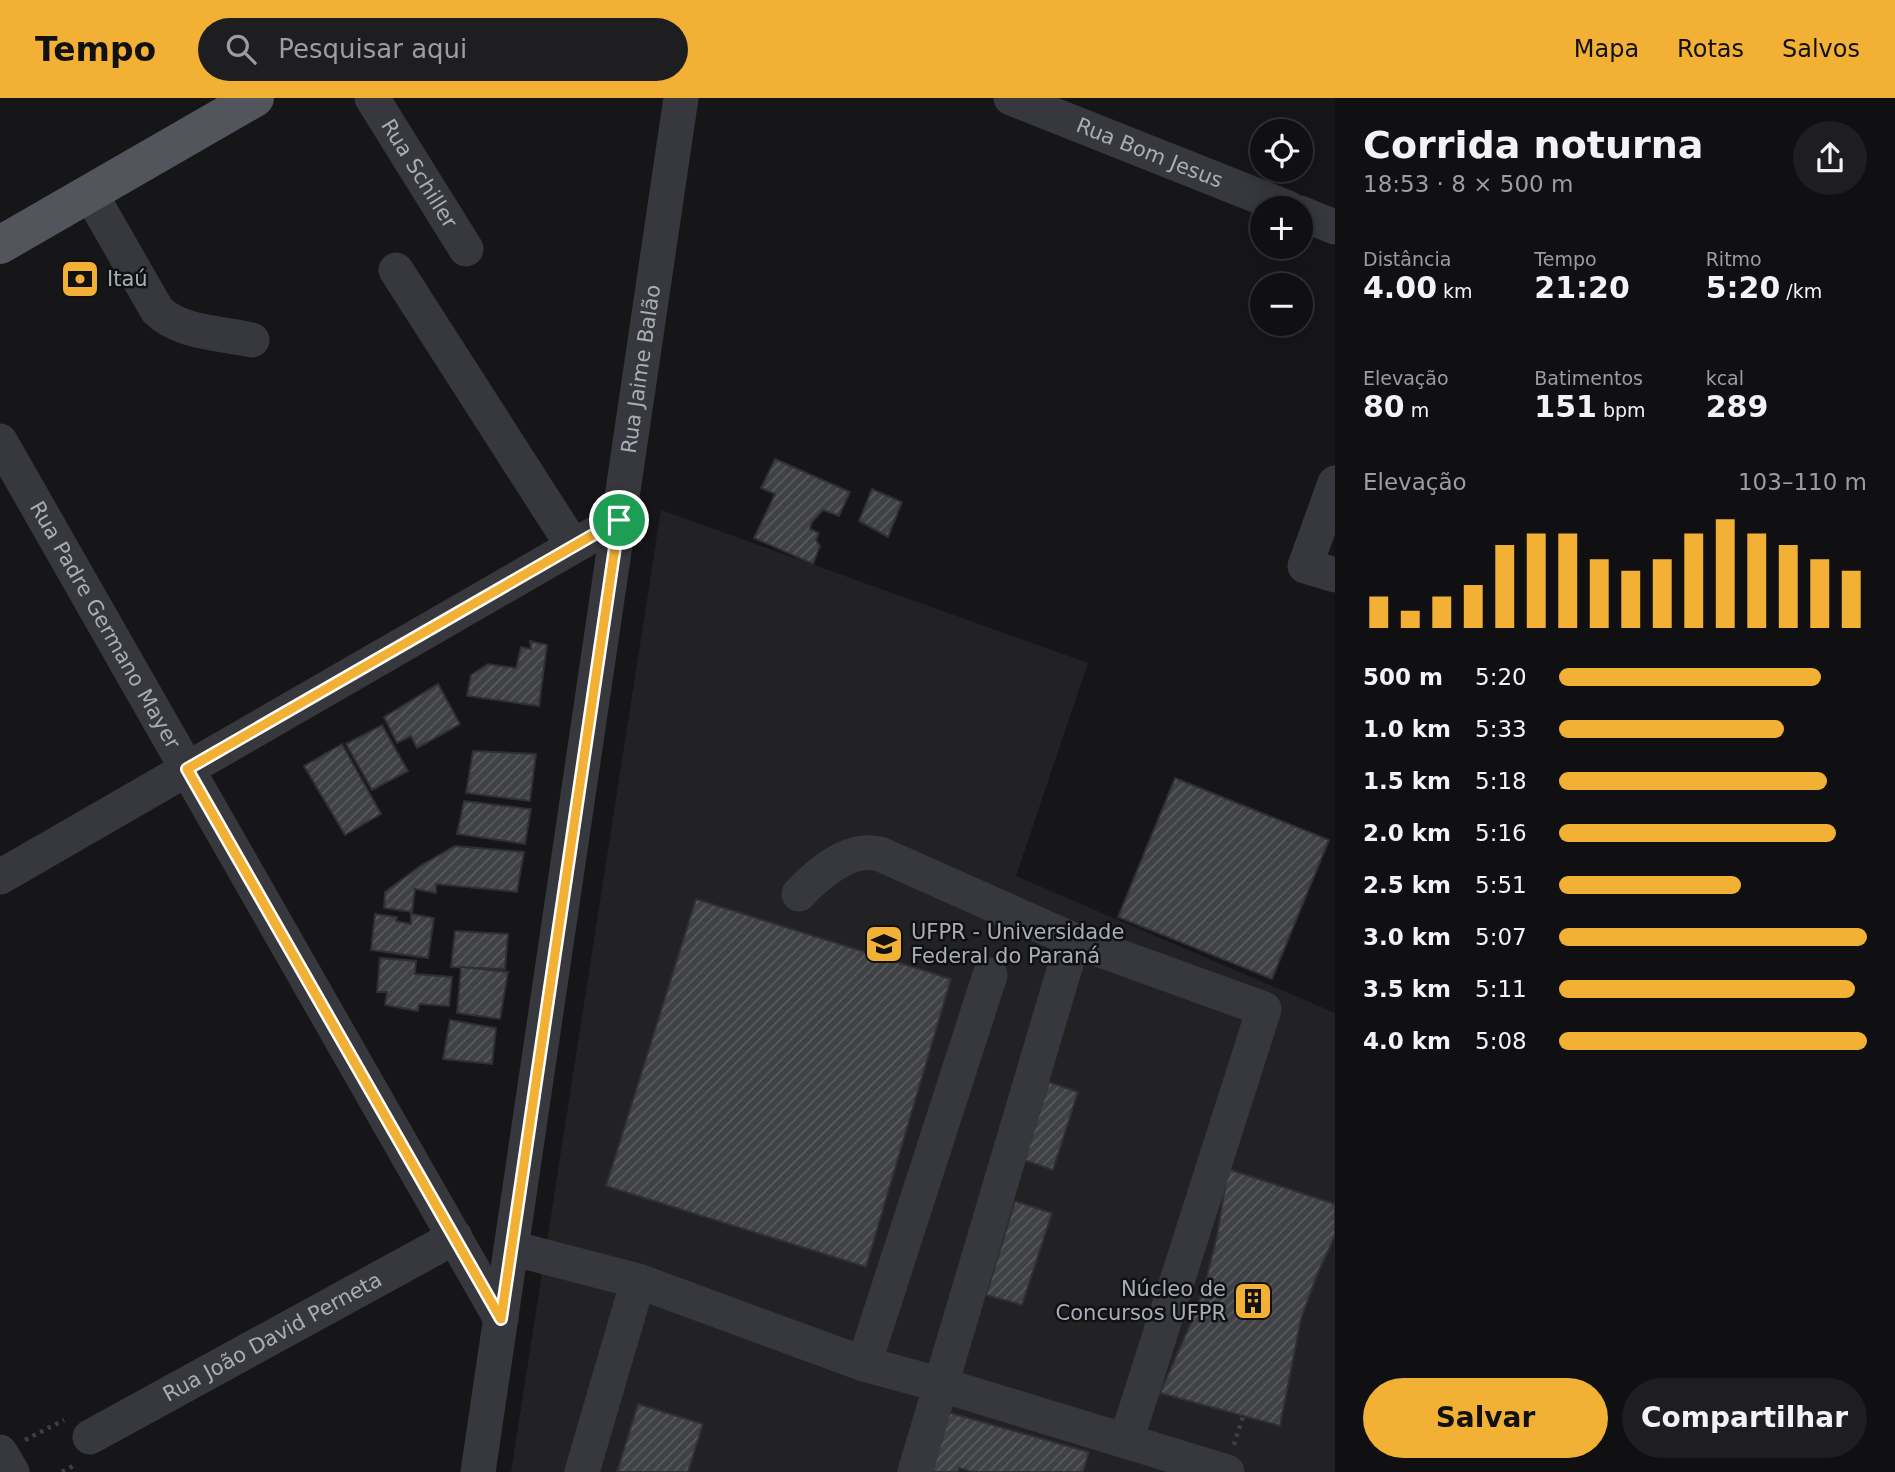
<!DOCTYPE html>
<html lang="pt">
<head>
<meta charset="utf-8">
<style>
	:root { --surface:#101012; --page:#1e1e20; --text:#f1f3f6; --muted:#9c9d9f; --line:#303032; --accent:#f2b134 }
	body { margin:0; font-family:"DejaVu Sans",sans-serif; background:var(--page); color:var(--text); height:100vh; display:flex; flex-direction:column; font-size:26px; white-space:nowrap }
	* { box-sizing:border-box; margin:0 }
	p { font-size:23px; color:var(--muted) }
	.icon { flex:none; width:38px; height:38px; fill:none; stroke:currentColor; stroke-width:2; stroke-linecap:round; stroke-linejoin:round }
	.map { position:relative; flex:1; overflow:hidden }
	.side { display:flex; flex-direction:column; background:var(--surface); width:560px }
	.side>* { flex:none }
	.buttons { position:absolute; left:1250px; top:21px; display:grid; gap:14px }
	.buttons a { display:grid; place-items:center; width:63px; height:63px; border-radius:50%; background:var(--surface); box-shadow:0 4px 18px #0003,0 0 0 2px var(--line); font-size:35px }
	.pin { position:absolute; display:grid; place-items:center; width:60px; height:60px; color:#fff; margin:-30px; border:4px solid #fff; border-radius:50%; box-shadow:0 2px 7px #0007 }
	.round { display:grid; place-items:center; flex:none; width:74px; height:74px; border-radius:37px; background:var(--page) }
	.overview { display:flex; align-items:center; justify-content:space-between; height:119px; padding:0 28px }
	h1 { font-size:38px; font-weight:800; line-height:52px }
	.figures { display:grid; grid-template-columns:repeat(3,1fr); gap:10px; height:119px; padding:7px 28px }
	.figures div { display:grid; align-content:center }
	.figures b { font-size:30px; font-weight:800 }
	.figures small { font-size:19px; font-weight:400 }
	.figures p { font-size:19px }
	.chart { height:196px; padding:14px 28px }
	.chart p { display:flex; justify-content:space-between }
	.chart svg { width:100%; height:126px; margin-top:7px; stroke:var(--accent); stroke-width:6 }
	.cta { display:flex; gap:14px; margin-top:auto; padding:14px 28px }
	.cta a { flex:1; height:80px; border-radius:42px; background:var(--accent); color:#111; font-size:28px; font-weight:800; line-height:80px; text-align:center }
	.cta a+a { background:var(--page); color:var(--text) }
	ul { padding:0 28px; list-style:none; font-size:23px }
	li { display:grid; grid-template-columns:112px 84px 1fr; align-items:center; height:52px }
	li i { height:18px; border-radius:9px; background:var(--accent) }
	header { display:flex; align-items:center; gap:42px; box-sizing:border-box; height:98px; padding:0 35px; background:var(--accent); color:#111 }
	header strong { font-size:33px }
	nav { display:flex; gap:38px; margin-inline-start:auto; font-size:24px }
	.search { width:490px; height:63px; background:var(--page); display:flex; align-items:center; gap:18px; box-sizing:border-box; padding:0 24px; border-radius:38px; color:var(--muted); font-size:26px }
	main { display:flex; flex:1; min-height:0 }
	.map>svg:first-child { display:block }
	.built { fill:#222225 }
	.building { fill:url(#building-hatch); stroke:#303034; stroke-width:2 }
	.lines { fill:none; stroke-linecap:round; stroke-linejoin:round }
	.path { stroke:#3d3f44; stroke-width:4.5; stroke-dasharray:3.5 5; stroke-linecap:butt }
	.minor { stroke:#37383d; stroke-width:35 }
	.major { stroke:#53555c; stroke-width:38 }
	.route-casing { stroke:#fff; stroke-width:14 }
	.route { stroke:#f2b134; stroke-width:9 }
	.labels { text-anchor:middle; stroke-width:5; stroke-linejoin:round; paint-order:stroke }
	.street-label { font-size:21px; fill:#a8adb8; stroke:#111113 }
	.poi-label { font-size:21px; fill:#a8adb8; stroke:#111113; text-anchor:start }
</style>
</head>
<body>
<header>
<strong>Tempo</strong>
<div class="search"><svg class="icon" aria-label="search" viewBox="0 0 24 24"><circle cx="10" cy="10" r="6"/><path d="M15 15l6 6"/></svg>Pesquisar aqui</div>
<nav><a>Mapa</a><a>Rotas</a><a>Salvos</a></nav>
</header>
<main>
<div class="map">
<svg width="1335" height="1374" viewBox="0 0 1335 1374">
	<defs>
		<pattern id="building-hatch" width="6" height="6" patternUnits="userSpaceOnUse" patternTransform="scale(1.75)"><rect width="6" height="6" fill="#404145"/><path d="M-1 1l2-2M0 6l6-6M5 7l2-2" fill="none" stroke="#595a5e"/></pattern>
	</defs>
	<rect width="100%" height="100%" fill="#161618"/>
	<!-- built -->
	<path class="built" d="M661,412L1088,565L1016,778L1335,915V1374H511Z"/>
	<!-- building -->
	<g class="building">
		<path d="M775,361L850,394L839,418L823,412L812,424L810,431L819,435L816,442L820,448L813,466L754,440L775,396L761,390Z"/>
		<path d="M872,391L902,404L888,439L859,423Z"/>
		<path d="M530,543L547,547L539,608L467,598L471,577L488,566L516,570L521,549L531,551Z"/>
		<path d="M438,586L460,626L417,650L411,638L397,645L384,619Z"/>
		<path d="M382,627L408,673L372,692L346,646Z"/>
		<path d="M342,646L381,716L345,737L304,668Z"/>
		<path d="M473,653L536,656L530,703L466,695Z"/>
		<path d="M1175,680L1329,742L1272,881L1118,819Z"/>
		<path d="M464,703L531,711L525,746L457,736Z"/>
		<path d="M455,748L524,754L517,794L436,786V795L415,791L412,814L384,810L385,794L420,768Z"/>
		<path d="M696,801L951,881L866,1169L606,1088Z"/>
		<path d="M375,816L397,819L396,823L411,826V816L434,820L428,860L371,852Z"/>
		<path d="M455,833L508,836L505,871L451,869Z"/>
		<path d="M380,860L416,863L415,876L452,879L449,908L419,906L418,913L385,907L387,894H377Z"/>
		<path d="M461,869L508,874L500,921L457,915Z"/>
		<path d="M450,922L496,930L492,966L443,961Z"/>
		<path d="M1049,984L1078,994L1053,1072L1024,1062Z"/>
		<path d="M1228,1071L1335,1106V1138L1317,1177L1301,1221L1280,1328L1160,1295L1190,1227L1205,1186L1217,1138Z"/>
		<path d="M1015,1103L1052,1115L1022,1207L986,1197Z"/>
		<path d="M638,1306L703,1326L688,1374H617Z"/>
		<path d="M947,1314L1089,1354L1083,1374H973L959,1370L958,1374H932Z"/>
	</g>
	<g class="lines">
		<!-- path -->
		<g class="path">
			<path d="M25,1342L64,1322"/>
			<path d="M1234,1347L1243,1318"/>
			<path d="M62,1374L77,1366"/>
		</g>
		<!-- minor -->
		<g class="minor">
			<path id="s1" d="M372,0L466,151"/>
			<path id="s2" d="M1011,0L1288,110"/>
			<path d="M90,95L157,212C179,235 221,235 252,242"/>
			<path d="M1300,115L1335,129"/>
			<path d="M396,172L573,448"/>
			<path id="s3" d="M0,343L501,1221"/>
			<path d="M1335,385L1305,468L1335,477"/>
			<path d="M0,779L619,422"/>
			<path d="M799,796C814,780 839,758 862,755C867,754 874,755 880,756L1073,842L1264,911L1126,1343"/>
			<path d="M511,1150L638,1183L864,1266L942,1287L1227,1374"/>
			<path d="M864,1266L990,877"/>
			<path id="s4" d="M90,1339L455,1139"/>
			<path d="M0,1354L12,1374"/>
			<path id="s5" d="M478,1374L681,0"/>
			<path d="M582,1374L638,1183"/>
			<path d="M915,1374L1073,842"/>
		</g>
		<!-- major -->
		<path class="major" d="M0,147L255,0"/>
	</g>
	<g class="lines">
		<defs>
			<path id="route" d="M619,422L501,1221L187,671Z"/>
		</defs>
		<!-- route casing -->
		<use href="#route" class="route-casing"/>
		<!-- route -->
		<use href="#route" class="route"/>
	</g>
	<!-- icons -->
	<defs>
		<symbol id="bank-square" viewBox="-11 -11 22 22"><rect x="-9" y="-9" width="18" height="18" rx="4" fill="#f2b134" stroke="#111113"/><path d="M-6-4H6V4H-6ZM0-2.3a2.3 2.3 0 1 0 0 4.6a2.3 2.3 0 1 0 0-4.6Z" fill="#111"/></symbol>
		<symbol id="university-square" viewBox="-11 -11 22 22"><rect x="-9" y="-9" width="18" height="18" rx="4" fill="#f2b134" stroke="#111113"/><path d="M0-5L7-2L0 1L-7-2ZM-4 1L0 2.5L4 1V4Q0 6-4 4Z" fill="#111"/></symbol>
		<symbol id="building-square" viewBox="-11 -11 22 22"><rect x="-9" y="-9" width="18" height="18" rx="4" fill="#f2b134" stroke="#111113"/><path d="M-4-6H4V6H1V3H-1V6H-4ZM-2.5-4.3h1.7v1.8h-1.7ZM.8-4.3h1.7v1.8H.8ZM-2.5-1h1.7V.8h-1.7ZM.8-1h1.7V.8H.8Z" fill="#111"/></symbol>
	</defs>
	<g fill-rule="evenodd">
		<use href="#bank-square" x="58" y="159" width="44" height="44"/>
		<use href="#university-square" x="862" y="824" width="44" height="44"/>
		<use href="#building-square" x="1231" y="1181" width="44" height="44"/>
	</g>
	<g class="labels">
		<!-- street labels -->
		<g class="street-label">
			<text dy="7" stroke="none"><textPath href="#s2" startOffset="149">Rua Bom Jesus</textPath></text>
			<text dy="7" stroke="none"><textPath href="#s1" startOffset="89">Rua Schiller</textPath></text>
			<text dy="7" stroke="none"><textPath href="#s5" startOffset="1115">Rua Jaime Balão</textPath></text>
			<text dy="7" stroke="none"><textPath href="#s3" startOffset="212">Rua Padre Germano Mayer</textPath></text>
			<text dy="7" stroke="none"><textPath href="#s4" startOffset="208">Rua João David Perneta</textPath></text>
		</g>
		<!-- poi labels -->
		<g class="poi-label">
			<text x="107" y="188">Itaú</text>
			<text x="911" y="841">UFPR - Universidade<tspan x="911" dy="24">Federal do Paraná</tspan></text>
			<text x="1226" y="1198" text-anchor="end">Núcleo de<tspan x="1226" dy="24">Concursos UFPR</tspan></text>
		</g>
	</g>
</svg>
<div class="buttons">
<a><svg class="icon" aria-label="locate" viewBox="0 0 24 24"><circle cx="12" cy="12" r="6"/><path d="M12 2v4M12 18v4M2 12h4M18 12h4"/></svg></a>
<a>+</a>
<a>−</a>
</div>
<div class="pin" style="left:619px;top:422px;background:#1e9e55"><svg class="icon" aria-label="arrive" viewBox="0 0 24 24"><path d="M6 21V4h12l-3 4 3 4H6"/></svg></div>
</div>
<section class="side">
<div class="overview"><div><h1>Corrida noturna</h1><p>18:53 · 8 × 500 m</p></div><a class="round"><svg class="icon" aria-label="share" viewBox="0 0 24 24"><path d="M12 15V3M7 8l5-5 5 5M5 13v7h14v-7"/></svg></a></div>
<div class="figures">
<div><p>Distância</p><b>4.00<small> km</small></b></div>
<div><p>Tempo</p><b>21:20</b></div>
<div><p>Ritmo</p><b>5:20<small> /km</small></b></div>
</div>
<div class="figures">
<div><p>Elevação</p><b>80<small> m</small></b></div>
<div><p>Batimentos</p><b>151<small> bpm</small></b></div>
<div><p>kcal</p><b>289</b></div>
</div>
<div class="chart"><p><span>Elevação</span>103–110 m</p>
<svg viewBox="0 0 160 44" preserveAspectRatio="none"><path d="M5 44V33M15 44V38M25 44V33M35 44V29M45 44V15M55 44V11M65 44V11M75 44V20M85 44V24M95 44V20M105 44V11M115 44V6M125 44V11M135 44V15M145 44V20M155 44V24"/></svg>
</div>
<ul>
<li><b>500 m</b>5:20<i style="width:85%"></i></li>
<li><b>1.0 km</b>5:33<i style="width:73%"></i></li>
<li><b>1.5 km</b>5:18<i style="width:87%"></i></li>
<li><b>2.0 km</b>5:16<i style="width:90%"></i></li>
<li><b>2.5 km</b>5:51<i style="width:59%"></i></li>
<li><b>3.0 km</b>5:07<i style="width:100%"></i></li>
<li><b>3.5 km</b>5:11<i style="width:96%"></i></li>
<li><b>4.0 km</b>5:08<i style="width:100%"></i></li>
</ul>
<div class="cta"><a>Salvar</a><a>Compartilhar</a></div>
</section>
</main>
</body>
</html>
